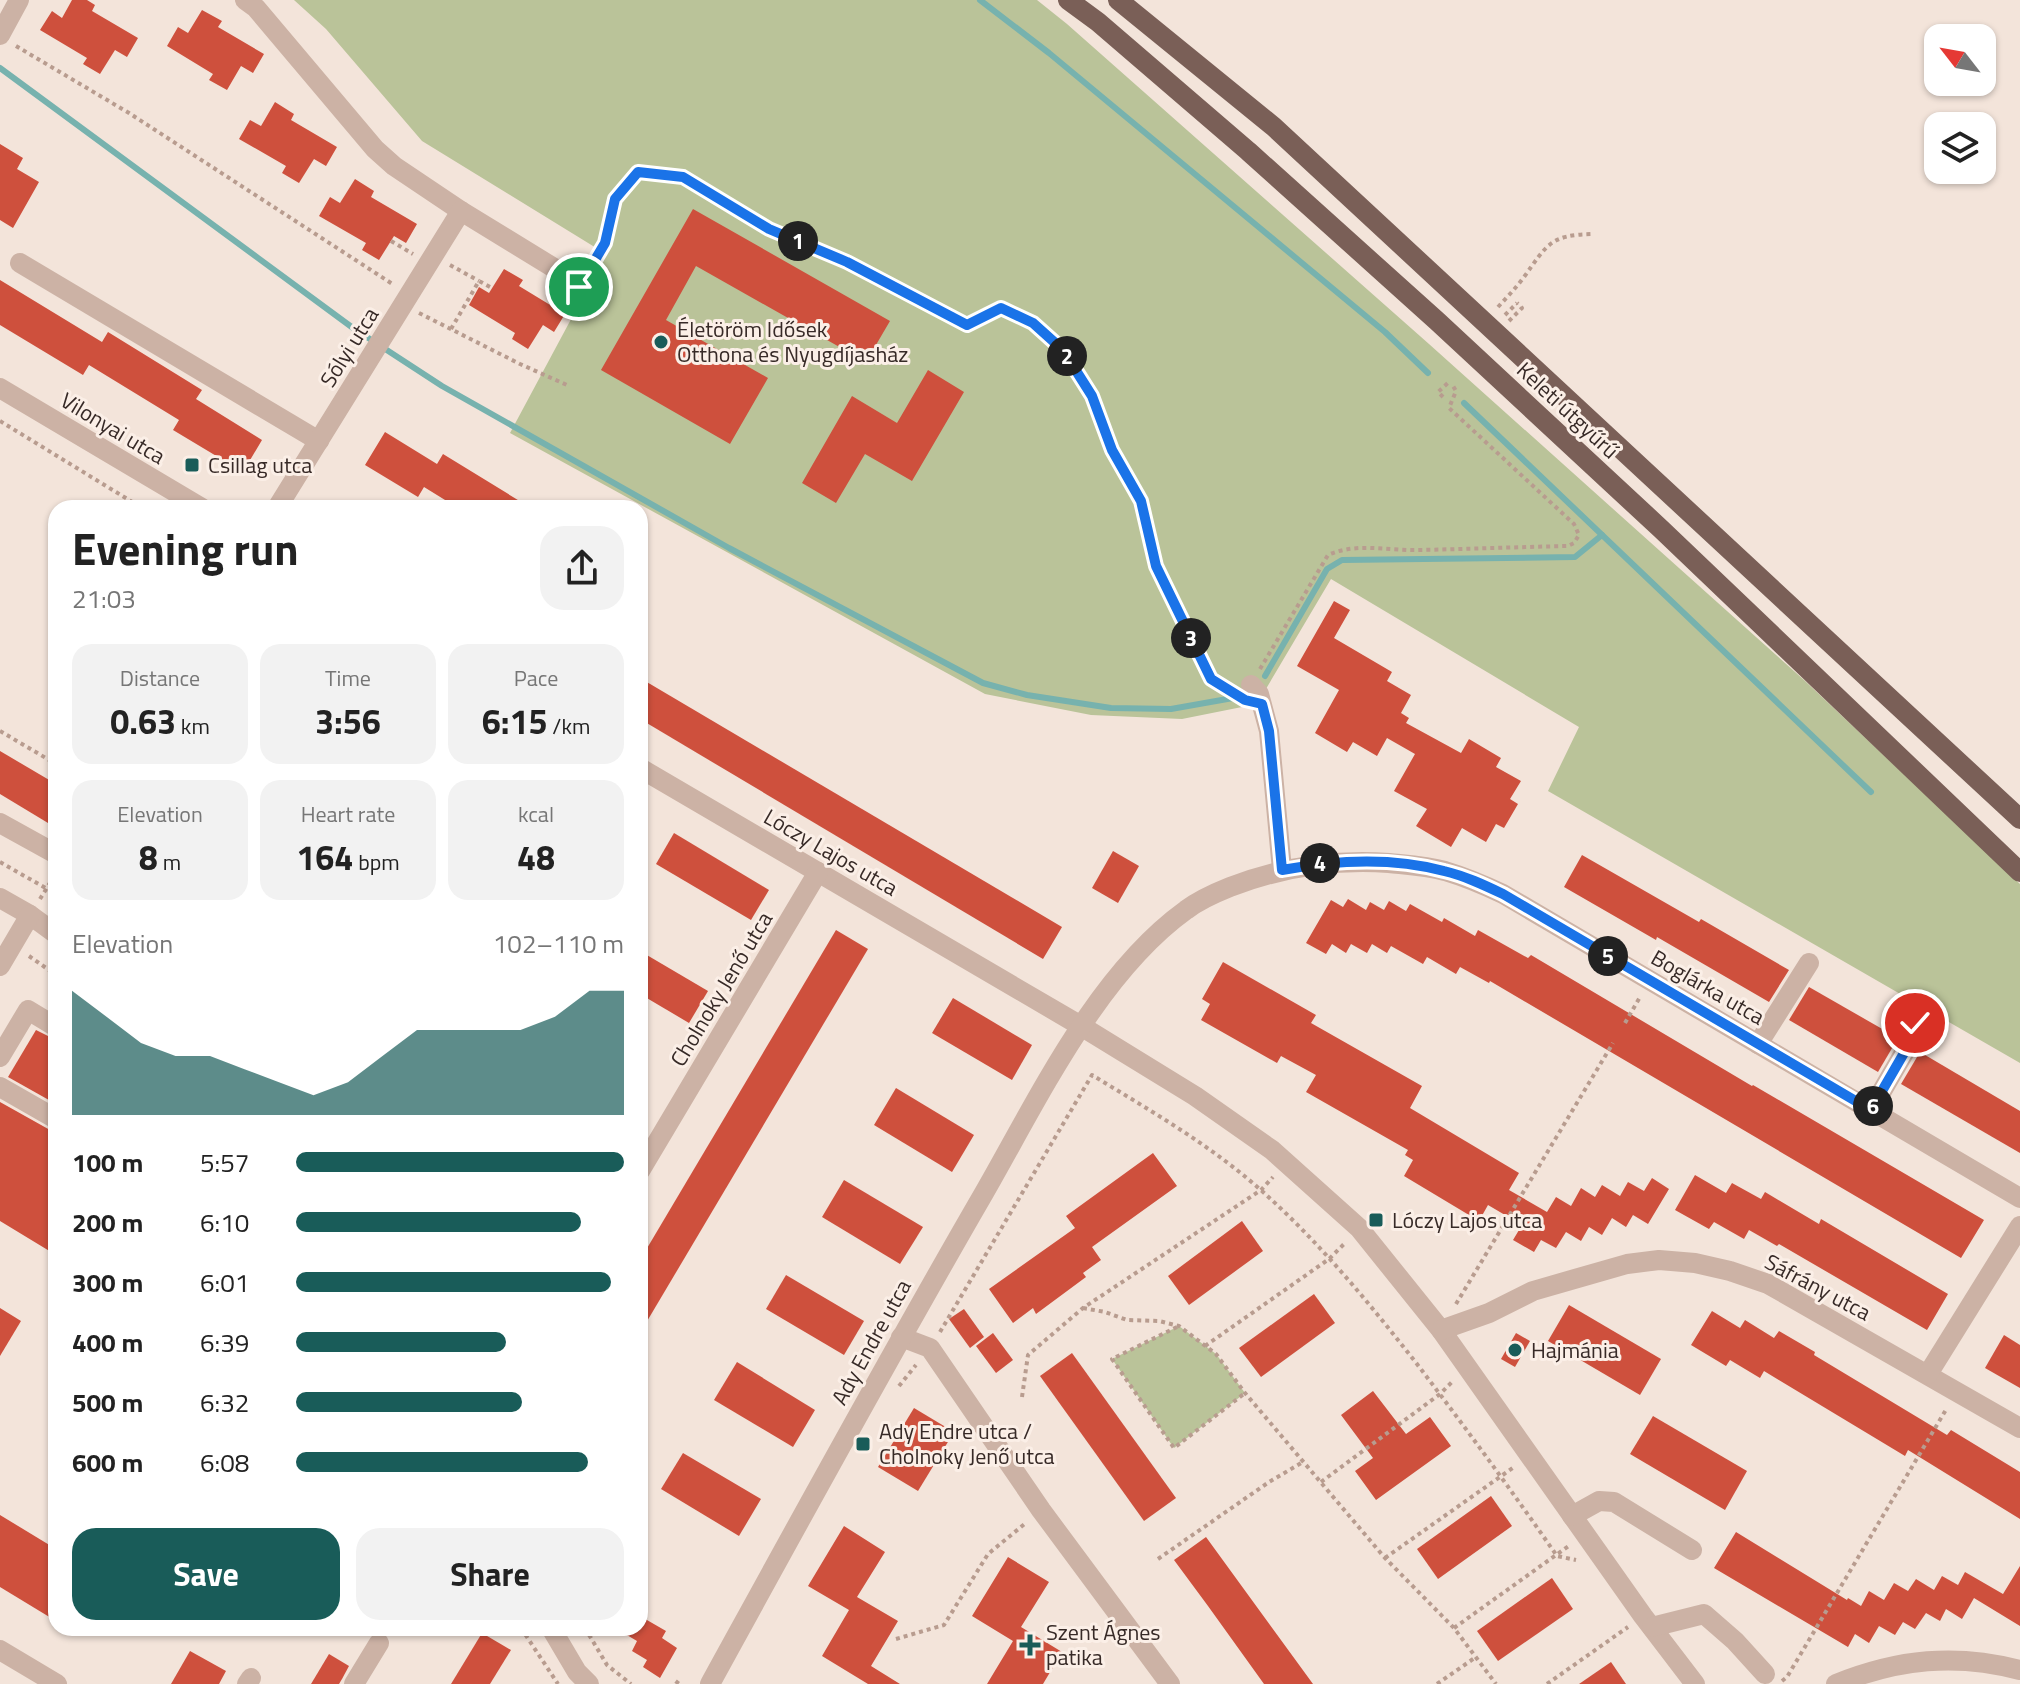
<!DOCTYPE html>
<html lang="en">
<head>
<meta charset="utf-8">
<style>
	:root { --surface:#fff; --page:#f2f2f2; --text:#222; --muted:#767676; --accent:#195c59 }
	body { margin:0; font-family:"Titillium Web",sans-serif; background:var(--page); color:var(--text); height:100vh; display:flex; flex-direction:column; font-size:30px; white-space:nowrap }
	* { box-sizing:border-box; margin:0 }
	p { font-size:26px; color:var(--muted) }
	.icon { flex:none; width:44px; height:44px; fill:none; stroke:currentColor; stroke-width:2; stroke-linecap:round; stroke-linejoin:round }
	.map { position:relative; flex:1; overflow:hidden }
	.drawer { position:absolute; left:48px; top:500px; width:600px; height:1136px; display:flex; flex-direction:column; background:var(--surface); border-radius:24px; box-shadow:0 2px 6px #0004 }
	.drawer>* { flex:none }
	.needle { width:52px; rotate:301deg }
	.controls { position:absolute; left:1924px; top:24px; display:grid; gap:16px }
	.controls a { display:grid; place-items:center; width:72px; height:72px; border-radius:16px; background:var(--surface); box-shadow:0 2px 6px #0004; font-size:40px }
	.pin { position:absolute; display:grid; place-items:center; width:68px; height:68px; color:#fff; margin:-34px; border:4px solid #fff; border-radius:50%; box-shadow:0 2px 8px #0007 }
	.km { position:absolute; width:40px; height:40px; margin:-20px; border-radius:50%; background:#222; color:#fff; font-size:22px; line-height:40px; text-align:center }
	.round { display:grid; place-items:center; flex:none; width:84px; height:84px; border-radius:24px; background:var(--page) }
	.overview { display:flex; align-items:center; justify-content:space-between; height:136px; padding:0 24px }
	h1 { font-size:44px; font-weight:700; line-height:60px }
	.figures { display:grid; grid-template-columns:repeat(3,1fr); gap:12px; height:136px; padding:8px 24px }
	.figures div { display:grid; align-content:center; border-radius:20px; background:var(--page); text-align:center }
	.figures b { font-size:34px; font-weight:700 }
	.figures small { font-size:22px; font-weight:400 }
	.figures p { font-size:22px }
	.chart { height:224px; padding:16px 24px }
	.chart p { display:flex; justify-content:space-between }
	.chart svg { width:100%; height:144px; margin-top:8px; fill:var(--accent); opacity:.7 }
	.cta { display:flex; gap:16px; margin-top:auto; padding:16px 24px }
	.cta a { flex:1; height:92px; border-radius:24px; background:var(--accent); color:#fff; font-size:32px; font-weight:700; line-height:92px; text-align:center }
	.cta a+a { background:var(--page); color:var(--text) }
	ul { padding:0 24px; list-style:none; font-size:26px }
	li { display:grid; grid-template-columns:128px 96px 1fr; align-items:center; height:60px }
	li i { height:20px; border-radius:10px; background:var(--accent) }
	.map>svg:first-child { display:block }
	.green { fill:#bac399 }
	.lines { fill:none; stroke-linecap:round; stroke-linejoin:round }
	.stream { stroke:#77b2ae; stroke-width:6 }
	.building { fill:#ce503d }
	.path { stroke:#b89c8f; stroke-width:4; stroke-dasharray:4 4; stroke-linecap:butt }
	.minor { stroke:#ccb2a5; stroke-width:20 }
	.major { stroke:#7a5f57; stroke-width:20 }
	.route-casing { stroke:#fff; stroke-width:16 }
	.route { stroke:#1a73e8; stroke-width:10 }
	.poi-dot { fill:#195c59; stroke:#fbefe7; stroke-width:3 }
	.labels { text-anchor:middle; stroke-width:6; stroke-linejoin:round; paint-order:stroke }
	.poi-label { font-size:22px; fill:#372a27; stroke:#fbefe7; text-anchor:start }
	.street-label { font-size:22px; fill:#372a27; stroke:#fbefe7 }
</style>
</head>
<body>
<div class="map">
<svg width="2020" height="1684" viewBox="0 0 2020 1684">
	<rect width="100%" height="100%" fill="#f3e4da"/>
	<!-- green -->
	<g class="green">
		<path d="M294,0H1037L1067,24L1429,344L1804,680L2020,884V1063L1548,791L1579,727L1331,579L1257,704L1182,719L1091,715L985,694L510,433L606,254L422,141L326,29Z"/>
		<path d="M1179,1326L1216,1354L1245,1393L1174,1448L1112,1359Z"/>
	</g>
	<g class="lines">
		<!-- stream -->
		<g class="stream">
			<path d="M980,0L1049,53L1385,332L1428,373"/>
			<path d="M0,68L353,328L442,386L729,548L983,683L1027,695L1111,708L1171,709L1233,698"/>
			<path d="M1464,403L1871,792"/>
			<path d="M1265,676L1327,569L1342,560L1575,557L1602,535"/>
		</g>
	</g>
	<!-- building -->
	<g class="building">
		<path d="M72,0H87L95,5L92,11L138,38L127,57L115,50L100,74L83,64L87,58L40,30L52,11L62,18Z"/>
		<path d="M202,10L222,21L218,27L264,54L253,73L241,66L227,90L209,80L213,74L167,46L178,27L188,33Z"/>
		<path d="M275,102L294,114L291,120L337,147L326,166L314,159L299,183L282,173L286,166L239,139L250,120L261,126Z"/>
		<path d="M0,144L23,158L17,169L39,182L13,228L0,220Z"/>
		<path d="M355,179L374,191L371,197L417,224L406,243L394,236L379,260L362,250L366,243L319,216L330,197L340,203Z"/>
		<path d="M693,209L890,321L866,362L696,266L666,320L768,378L730,444L601,370Z"/>
		<path d="M504,269L523,280L519,286L565,314L554,332L543,325L528,349L512,339L515,333L469,305L479,287L489,293Z"/>
		<path d="M0,280L102,342L108,332L202,390L196,399L262,440L243,472L173,430L179,420L89,365L83,375L0,325Z"/>
		<path d="M928,370L964,392L912,481L865,454L836,503L802,483L852,396L897,423Z"/>
		<path d="M385,432L437,464L443,454L531,508H458L424,487L418,497L365,465Z"/>
		<path d="M1334,601L1350,610L1334,638L1392,672L1387,681L1411,695L1401,713L1409,718L1406,723L1461,753L1469,739L1501,758L1496,767L1521,781L1510,799L1518,804L1504,828L1496,824L1486,842L1462,828L1451,847L1416,826L1427,809L1394,791L1415,754L1387,738L1377,756L1353,742L1347,752L1315,733L1339,690L1297,666Z"/>
		<path d="M640,678L1062,927L1043,959L640,719Z"/>
		<path d="M0,751L56,784V809L48,823L0,794Z"/>
		<path d="M674,833L769,890L751,920L656,864Z"/>
		<path d="M1113,851L1139,866L1118,903L1092,888Z"/>
		<path d="M1582,855L1699,922L1701,919L1789,970L1769,1002L1657,937L1656,940L1564,887Z"/>
		<path d="M1348,899L1366,910L1370,902L1384,910L1389,901L1406,911L1410,904L1442,922L1444,918L1475,936L1478,930L1528,958L1531,955L1752,1086L1753,1085L1984,1220L1961,1258L1490,981L1489,983L1460,967L1456,974L1427,957L1423,964L1391,946L1387,953L1372,944L1367,953L1351,944L1346,953L1332,944L1326,954L1306,943L1331,900L1343,907Z"/>
		<path d="M836,930L868,949L640,1333V1260Z"/>
		<path d="M640,951L708,991L689,1023L640,994Z"/>
		<path d="M1223,962L1316,1015L1311,1023L1422,1086L1410,1108L1519,1173L1509,1190L1547,1212L1556,1197L1571,1206L1581,1188L1595,1197L1602,1185L1620,1196L1628,1182L1644,1191L1652,1178L1669,1189L1648,1224L1633,1215L1626,1227L1612,1218L1602,1235L1589,1227L1581,1241L1566,1232L1556,1248L1541,1240L1534,1252L1513,1240L1522,1225L1488,1205L1479,1221L1404,1176L1413,1160L1405,1155L1408,1150L1306,1092L1316,1075L1281,1056L1277,1063L1201,1020L1210,1004L1202,999Z"/>
		<path d="M1809,987L1898,1038L1878,1072L1789,1020Z"/>
		<path d="M953,998L1032,1045L1012,1080L932,1033Z"/>
		<path d="M36,1030L56,1040V1104L8,1077Z"/>
		<path d="M1920,1052L2020,1111V1153L1901,1084Z"/>
		<path d="M896,1088L974,1135L952,1172L874,1125Z"/>
		<path d="M0,1102L50,1130L56,1132V1255L0,1221Z"/>
		<path d="M1153,1153L1177,1186L1092,1247L1101,1260L1083,1273L1086,1277L1036,1314L1033,1308L1013,1323L989,1289L1075,1228L1066,1216Z"/>
		<path d="M1695,1175L1726,1193L1732,1183L1761,1199L1765,1192L1819,1224L1821,1219L1948,1294L1927,1330L1779,1244L1777,1246L1749,1230L1744,1239L1714,1222L1709,1229L1675,1210Z"/>
		<path d="M844,1180L923,1227L900,1264L822,1217Z"/>
		<path d="M1242,1221L1263,1251L1189,1305L1168,1276Z"/>
		<path d="M786,1275L864,1321L844,1355L766,1309Z"/>
		<path d="M1314,1294L1335,1323L1261,1377L1239,1348Z"/>
		<path d="M1569,1305L1661,1359L1640,1395L1548,1341Z"/>
		<path d="M0,1308L21,1321L0,1356Z"/>
		<path d="M964,1309L984,1337L970,1348L949,1319Z"/>
		<path d="M1712,1311L1740,1328L1745,1320L1774,1338L1779,1331L1815,1352L1814,1355L1947,1435L1951,1430L2020,1472V1519L1908,1450L1905,1456L1764,1371L1760,1378L1730,1360L1726,1366L1691,1345Z"/>
		<path d="M993,1333L1013,1360L996,1373L976,1346Z"/>
		<path d="M1516,1333L1530,1341L1515,1367L1501,1359Z"/>
		<path d="M2004,1335L2020,1345V1388L1985,1368Z"/>
		<path d="M1072,1353L1176,1498L1144,1521L1040,1376Z"/>
		<path d="M737,1362L815,1410L793,1447L714,1400Z"/>
		<path d="M1373,1391L1406,1434L1430,1417L1451,1446L1376,1500L1355,1471L1373,1458L1341,1415Z"/>
		<path d="M914,1408L954,1432L918,1491L878,1467Z"/>
		<path d="M1653,1416L1747,1471L1725,1510L1630,1454Z"/>
		<path d="M683,1453L761,1499L739,1536L661,1489Z"/>
		<path d="M1491,1496L1512,1526L1438,1579L1417,1549Z"/>
		<path d="M0,1515L56,1549V1621L0,1587Z"/>
		<path d="M844,1526L885,1552L857,1597L898,1621L871,1666L900,1684H868L822,1656L849,1610L808,1586Z"/>
		<path d="M1736,1532L1847,1600L1848,1598L1861,1606L1869,1591L1884,1600L1894,1583L1908,1591L1916,1579L1934,1590L1942,1576L1958,1585L1965,1572L2003,1594L2020,1566V1626L1974,1598L1962,1619L1946,1609L1940,1621L1926,1613L1915,1629L1903,1622L1895,1635L1879,1626L1869,1643L1855,1634L1848,1647L1714,1568Z"/>
		<path d="M1206,1537L1313,1684H1264L1208,1606L1174,1560Z"/>
		<path d="M1008,1557L1049,1582L1021,1627L1062,1652L1043,1684H987L1013,1641L972,1616Z"/>
		<path d="M1552,1578L1573,1609L1498,1661L1477,1631Z"/>
		<path d="M640,1616L666,1631L662,1638L677,1648L660,1678L643,1667L647,1660L632,1651L637,1641L615,1628H640Z"/>
		<path d="M482,1633L511,1650L490,1684H451Z"/>
		<path d="M190,1651L226,1671L219,1684H171Z"/>
		<path d="M329,1654L349,1666L342,1679L339,1684H311Z"/>
		<path d="M1611,1662L1626,1684H1579Z"/>
	</g>
	<g class="lines">
		<!-- path -->
		<g class="path">
			<path d="M16,46L129,113L394,285"/>
			<path d="M391,241L413,254"/>
			<path d="M450,265L479,281"/>
			<path d="M589,270L605,243L615,199L638,172L683,177L769,229L847,262L967,325L1001,308L1033,323L1063,350L1092,396L1112,450L1141,501L1156,566L1211,679L1234,694"/>
			<path d="M1498,307C1507,297 1516,288 1524,277C1547,245 1550,235 1591,234"/>
			<path d="M419,313L520,364L567,385"/>
			<path d="M1505,315L1517,303"/>
			<path d="M1509,321L1522,308L1517,303"/>
			<path d="M451,329L479,281L492,288"/>
			<path d="M1443,397L1438,392L1449,382"/>
			<path d="M0,421L142,508"/>
			<path d="M1260,669L1328,555C1357,542 1388,551 1419,550C1469,549 1518,547 1568,546L1574,543L1579,535L1574,524L1449,408L1456,391L1453,386"/>
			<path d="M0,731L56,764"/>
			<path d="M0,862L56,894"/>
			<path d="M40,899L56,873"/>
			<path d="M29,956L56,975"/>
			<path d="M1625,1023L1640,997"/>
			<path d="M1456,1304L1613,1043"/>
			<path d="M1083,1308L1105,1312L1127,1320L1159,1321L1179,1326L1216,1354L1245,1393L1385,1558L1454,1628L1496,1684"/>
			<path d="M1177,1327L1112,1359L1174,1448L1245,1393"/>
			<path d="M940,1332L1092,1075C1151,1111 1212,1146 1263,1192C1321,1244 1369,1303 1417,1364C1465,1427 1512,1491 1557,1556L1576,1560"/>
			<path d="M1205,1346L1329,1259L1345,1243"/>
			<path d="M899,1386L916,1365"/>
			<path d="M1022,1397L1028,1355L1083,1308L1261,1190L1273,1177"/>
			<path d="M1321,1482L1440,1394L1452,1382"/>
			<path d="M1385,1558L1514,1467"/>
			<path d="M1158,1559L1269,1482L1303,1462"/>
			<path d="M521,1628L558,1684"/>
			<path d="M585,1628L607,1665L631,1684"/>
			<path d="M1454,1628L1570,1545"/>
			<path d="M896,1639L944,1625L988,1554L1027,1522"/>
			<path d="M1782,1681L1787,1677L1947,1408"/>
			<path d="M676,1684L679,1680"/>
			<path d="M1437,1684L1476,1657"/>
			<path d="M1547,1684L1628,1627"/>
		</g>
		<!-- minor -->
		<g class="minor">
			<path d="M245,0L256,8L375,149L394,166L461,211L572,279"/>
			<path d="M0,35L19,0"/>
			<path d="M20,263L319,441"/>
			<path d="M0,388L202,508"/>
			<path d="M277,508L461,211"/>
			<path d="M1251,685L1259,694L1269,731L1282,870"/>
			<path d="M640,768L1081,1026L1195,1096L1272,1150L1359,1228L1441,1330L1643,1616L1695,1684"/>
			<path d="M0,823L56,854"/>
			<path d="M0,898L30,915L56,934"/>
			<path d="M0,966L30,915"/>
			<path d="M1758,1044L1809,963"/>
			<path d="M0,1057L28,1010L56,1027"/>
			<path d="M0,1087L56,1119"/>
			<path d="M1871,1110L1915,1034V1023L1907,1017"/>
			<path d="M640,1171L818,872"/>
			<path d="M1441,1330L1489,1313L1533,1291L1627,1264L1659,1260L1695,1263L1730,1271L1768,1284L2020,1428"/>
			<path d="M901,1337L930,1348L1041,1510L1170,1684"/>
			<path d="M1928,1374L2020,1226"/>
			<path d="M1572,1516L1599,1501L1614,1502L1692,1550"/>
			<path d="M1652,1627L1704,1614L1735,1641L1765,1674"/>
			<path d="M551,1628L577,1672L589,1684"/>
			<path d="M0,1650L57,1684"/>
			<path d="M247,1684L251,1678"/>
			<path d="M354,1684L379,1643"/>
			<path d="M710,1684C800,1520 890,1355 984,1193C1038,1099 1097,974 1186,910C1199,900 1215,893 1230,887C1282,867 1333,859 1389,863C1408,865 1426,866 1445,871C1465,877 1484,885 1503,894L2020,1198"/>
			<path d="M1836,1684C1898,1659 1956,1653 2020,1670"/>
		</g>
		<!-- major -->
		<g class="major">
			<path d="M1068,0L1098,22L1248,151L1437,321L1661,529L2020,872"/>
			<path d="M1118,0L1274,127L2020,819"/>
		</g>
	</g>
	<g class="lines">
		<defs>
			<path id="route" d="M579,287L605,243L615,199L638,172L683,177L769,229L847,262L967,325L1001,308L1033,323L1063,350L1092,396L1112,450L1141,501L1156,566L1211,679L1245,700L1262,704L1269,731L1282,870C1335,860 1392,857 1444,871C1465,876 1484,885 1503,894L1871,1110L1915,1034V1023"/>
		</defs>
		<!-- route casing -->
		<use href="#route" class="route-casing"/>
		<!-- route -->
		<use href="#route" class="route"/>
	</g>
	<!-- markers -->
	<g class="poi-dot">
		<circle cx="661" cy="342" r="8"/>
		<rect x="184" y="457" width="16" height="16" rx="4"/>
		<rect x="1368" y="1212" width="16" height="16" rx="4"/>
		<circle cx="1515" cy="1350" r="8"/>
		<rect x="855" y="1436" width="16" height="16" rx="4"/>
		<path d="M1026 1633h8v8h8v8h-8v8h-8v-8h-8v-8h8z"/>
	</g>
	<g class="labels">
		<!-- poi labels -->
		<g class="poi-label">
			<text x="677" y="337">Életöröm Idősek<tspan x="677" dy="25">Otthona és Nyugdíjasház</tspan></text>
			<text x="208" y="473">Csillag utca</text>
			<text x="1392" y="1228">Lóczy Lajos utca</text>
			<text x="1531" y="1358">Hajmánia</text>
			<text x="879" y="1439">Ady Endre utca /<tspan x="879" dy="25">Cholnoky Jenő utca</tspan></text>
			<text x="1046" y="1640">Szent Ágnes<tspan x="1046" dy="25">patika</tspan></text>
		</g>
		<!-- street labels -->
		<g class="street-label">
			<text transform="translate(349 347) rotate(-58)" y="8">Sólyi utca</text>
			<text transform="translate(1568 410) rotate(43)" y="8">Keleti útgyűrű</text>
			<text transform="translate(113 428) rotate(31)" y="8">Vilonyai utca</text>
			<text transform="translate(831 852) rotate(30)" y="8">Lóczy Lajos utca</text>
			<text transform="translate(1708 987) rotate(30)" y="8">Boglárka utca</text>
			<text transform="translate(721 989) rotate(-59)" y="8">Cholnoky Jenő utca</text>
			<text transform="translate(1818 1287) rotate(28)" y="8">Sáfrány utca</text>
			<text transform="translate(871 1342) rotate(-61)" y="8">Ady Endre utca</text>
		</g>
	</g>
</svg>
<div class="controls">
<a><svg class="needle" viewBox="-14 -14 28 28"><path d="M0-13l5 13h-10z" fill="#e53935"/><path d="M0 13l5-13h-10z" fill="#767676"/></svg></a>
<a><svg class="icon" aria-label="layers" viewBox="0 0 24 24"><path d="M12 4l9 5-9 5-9-5zM3 14l9 5 9-5"/></svg></a>
</div>
<div class="pin" style="left:579px;top:287px;background:#1e9e55"><svg class="icon" aria-label="arrive" viewBox="0 0 24 24"><path d="M6 21V4h12l-3 4 3 4H6"/></svg></div>
<div class="pin" style="left:1915px;top:1023px;background:#d93025"><svg class="icon" aria-label="check" viewBox="0 0 24 24"><path d="M5 12l5 5 9-10"/></svg></div>
<b class="km" style="left:798px;top:241px">1</b>
<b class="km" style="left:1067px;top:356px">2</b>
<b class="km" style="left:1191px;top:638px">3</b>
<b class="km" style="left:1320px;top:863px">4</b>
<b class="km" style="left:1608px;top:956px">5</b>
<b class="km" style="left:1873px;top:1106px">6</b>
<section class="drawer">
<div class="overview"><div><h1>Evening run</h1><p>21:03</p></div><a class="round"><svg class="icon" aria-label="share" viewBox="0 0 24 24"><path d="M12 15V3M7 8l5-5 5 5M5 13v7h14v-7"/></svg></a></div>
<div class="figures">
<div><p>Distance</p><b>0.63<small> km</small></b></div>
<div><p>Time</p><b>3:56</b></div>
<div><p>Pace</p><b>6:15<small> /km</small></b></div>
</div>
<div class="figures">
<div><p>Elevation</p><b>8<small> m</small></b></div>
<div><p>Heart rate</p><b>164<small> bpm</small></b></div>
<div><p>kcal</p><b>48</b></div>
</div>
<div class="chart"><p><span>Elevation</span>102–110 m</p>
<svg viewBox="0 0 160 44" preserveAspectRatio="none"><path d="M0 44V6L10 14L20 22L30 26L40 26L50 30L60 34L70 38L80 34L90 26L100 18L110 18L120 18L130 18L140 14L150 6L160 6V44z"/></svg>
</div>
<ul>
<li><b>100 m</b>5:57<i style="width:100%"></i></li>
<li><b>200 m</b>6:10<i style="width:87%"></i></li>
<li><b>300 m</b>6:01<i style="width:96%"></i></li>
<li><b>400 m</b>6:39<i style="width:64%"></i></li>
<li><b>500 m</b>6:32<i style="width:69%"></i></li>
<li><b>600 m</b>6:08<i style="width:89%"></i></li>
</ul>
<div class="cta"><a>Save</a><a>Share</a></div>
</section>
</div>
</body>
</html>
